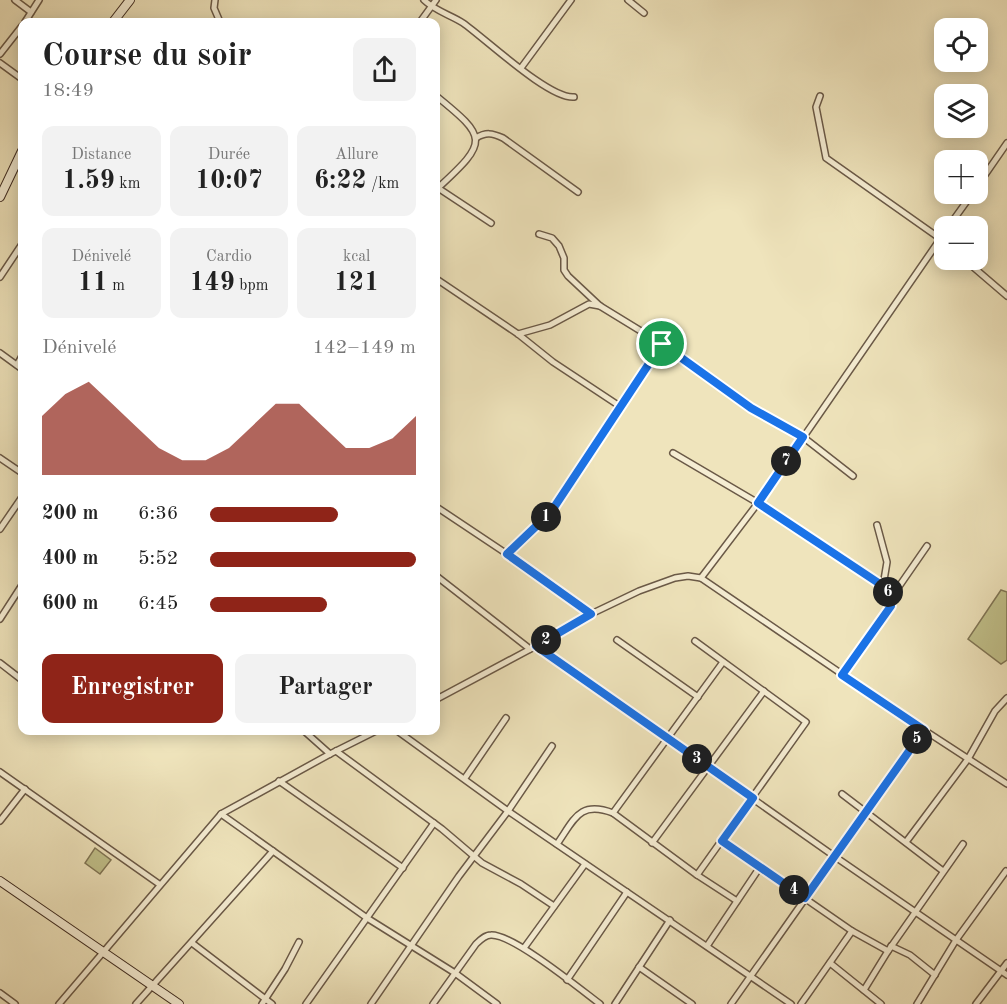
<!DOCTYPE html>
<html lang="fr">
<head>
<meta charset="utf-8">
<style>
	:root { --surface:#fff; --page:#f2f2f2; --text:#222; --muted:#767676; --accent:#8f2418 }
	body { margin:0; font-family:"Old Standard TT",serif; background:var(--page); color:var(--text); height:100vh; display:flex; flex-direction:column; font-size:22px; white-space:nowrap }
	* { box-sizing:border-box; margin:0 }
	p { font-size:20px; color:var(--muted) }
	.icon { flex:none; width:33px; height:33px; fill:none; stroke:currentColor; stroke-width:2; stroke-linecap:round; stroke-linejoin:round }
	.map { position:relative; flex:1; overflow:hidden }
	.panel { position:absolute; left:18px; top:18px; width:422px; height:717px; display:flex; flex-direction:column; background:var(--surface); border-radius:12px; box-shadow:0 3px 15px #0003 }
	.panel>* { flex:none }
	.tools { position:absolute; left:934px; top:18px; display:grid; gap:12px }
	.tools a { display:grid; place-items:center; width:54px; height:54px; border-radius:12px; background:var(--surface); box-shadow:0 3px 15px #0003; font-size:30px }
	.pin { position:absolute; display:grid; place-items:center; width:51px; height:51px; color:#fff; margin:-26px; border:3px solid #fff; border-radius:50%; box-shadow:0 2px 6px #0007 }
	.km { position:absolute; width:30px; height:30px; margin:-15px; border-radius:50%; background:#222; color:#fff; font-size:16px; line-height:30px; text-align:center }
	.round { display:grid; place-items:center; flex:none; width:63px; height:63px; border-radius:12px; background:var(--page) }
	.overview { display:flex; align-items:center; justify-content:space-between; height:102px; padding:0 24px }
	h1 { font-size:33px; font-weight:700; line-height:45px }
	.figures { display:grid; grid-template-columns:repeat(3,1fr); gap:9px; height:102px; padding:6px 24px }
	.figures div { display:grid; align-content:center; border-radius:12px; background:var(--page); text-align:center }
	.figures b { font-size:26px; font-weight:700 }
	.figures small { font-size:16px; font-weight:400 }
	.figures p { font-size:16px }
	.chart { height:168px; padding:12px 24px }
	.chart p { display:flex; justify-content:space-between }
	.chart svg { width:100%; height:108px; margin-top:6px; fill:var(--accent); opacity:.7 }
	.cta { display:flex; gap:12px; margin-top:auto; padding:12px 24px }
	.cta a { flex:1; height:69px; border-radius:12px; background:var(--accent); color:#fff; font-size:24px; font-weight:700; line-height:69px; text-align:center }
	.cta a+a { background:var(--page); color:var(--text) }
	ul { padding:0 24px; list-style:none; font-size:20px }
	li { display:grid; grid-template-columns:96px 72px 1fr; align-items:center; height:45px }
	li i { height:15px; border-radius:8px; background:var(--accent) }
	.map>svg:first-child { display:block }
	.green { fill:#c1c18b; stroke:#807656; stroke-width:1.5 }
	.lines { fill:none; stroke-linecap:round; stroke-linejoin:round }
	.street-casing { stroke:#6a5947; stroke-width:8 }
	.secondary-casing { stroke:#3e2b20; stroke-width:10 }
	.street { stroke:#f5edd3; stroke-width:5 }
	.secondary { stroke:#f5edd3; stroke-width:8 }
	.route-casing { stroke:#fff; stroke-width:12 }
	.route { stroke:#1a73e8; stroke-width:8 }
</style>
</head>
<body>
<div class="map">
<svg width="1007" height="1004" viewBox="0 0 1007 1004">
	<rect width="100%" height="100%" fill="#efe4bc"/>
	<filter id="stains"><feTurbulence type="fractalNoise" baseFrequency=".00333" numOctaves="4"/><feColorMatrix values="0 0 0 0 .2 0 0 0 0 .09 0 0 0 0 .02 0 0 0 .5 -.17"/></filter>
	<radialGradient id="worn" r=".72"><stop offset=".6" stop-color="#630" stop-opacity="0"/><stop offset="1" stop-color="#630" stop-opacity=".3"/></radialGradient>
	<!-- green -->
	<g class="green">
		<path d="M1001,590L1007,592V660L1001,664L968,639Z"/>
		<path d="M95,848L111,860L100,874L85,863Z"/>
	</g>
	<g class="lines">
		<defs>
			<g id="street">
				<path d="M15,0L31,12"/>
				<path d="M215,0L214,8L220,22"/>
				<path d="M424,0C435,11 451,15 463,23C487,40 549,99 574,97"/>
				<path d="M628,0L644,13"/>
				<path d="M25,22L39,0"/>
				<path d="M420,22L436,0"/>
				<path d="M0,54L22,26"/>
				<path d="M0,63L22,79"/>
				<path d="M521,68L571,0"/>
				<path d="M435,95C488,138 489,141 438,188"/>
				<path d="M820,96L816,107L826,158L945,242"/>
				<path d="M476,138C486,132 492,133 503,138L578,192"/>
				<path d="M978,185L1007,143"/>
				<path d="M435,186L491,223"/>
				<path d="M949,226L972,194"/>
				<path d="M539,234L552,238L559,246L564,258V270L568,276L600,306L662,344L751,408L803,437L853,476"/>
				<path d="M965,260L1007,296"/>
				<path d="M0,277L22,244"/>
				<path d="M435,278L518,334L553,362L621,407"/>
				<path d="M518,334L550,325L589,304L600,306"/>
				<path d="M0,353L22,369"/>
				<path d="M17,365L22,356"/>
				<path d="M673,453L758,503L883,586L891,598V606L842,675"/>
				<path d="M0,458L22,473"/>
				<path d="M435,506L507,554L591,614"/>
				<path d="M877,525L887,562L883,586"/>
				<path d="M0,529L22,497"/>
				<path d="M507,554L551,512L662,344"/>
				<path d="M435,575L530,649"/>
				<path d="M701,578L758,503L945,232"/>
				<path d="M891,598L927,546"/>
				<path d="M0,619L22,585"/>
				<path d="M617,640L698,697"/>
				<path d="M695,641L806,722L697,875"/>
				<path d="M536,646L834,856L1007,975"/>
				<path d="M0,663L22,680"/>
				<path d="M435,700L536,646L591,614L639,591L675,578L688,576L701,578L924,730L1007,784"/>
				<path d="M303,730L330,754"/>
				<path d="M396,730L508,811L791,1004"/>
				<path d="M336,751L442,829L482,863L521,884L554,906"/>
				<path d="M0,772L159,884"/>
				<path d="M465,778L506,718"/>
				<path d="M279,781L403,868"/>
				<path d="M842,794L943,871"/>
				<path d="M613,813L723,662"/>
				<path d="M221,814L367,918L455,973L497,1004"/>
				<path d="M0,821L25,789"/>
				<path d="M722,841L852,931L888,951"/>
				<path d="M906,842L968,759L995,711L1007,698"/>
				<path d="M652,843L764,691"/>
				<path d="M557,844C574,820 579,800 613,813L697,875L737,901"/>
				<path d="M192,943L272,1004"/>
				<path d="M707,946L760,867"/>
				<path d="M891,946L910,955L935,975"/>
				<path d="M524,948L585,864"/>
				<path d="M830,963L881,1004"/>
				<path d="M639,967L692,1004"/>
				<path d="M567,980L627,892"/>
				<path d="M864,990L888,951L963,844"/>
				<path d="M0,993L15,1004"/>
				<path d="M59,1004L221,814L330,754L378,730"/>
				<path d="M136,1004L273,851"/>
				<path d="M262,1004L285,969L299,942"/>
				<path d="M306,1004L434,823"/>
				<path d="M371,1004L459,876L508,811L552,746"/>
				<path d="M433,1004L476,944C480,940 485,935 491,935C513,934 580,989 600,1004"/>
				<path d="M615,1004L670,920"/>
				<path d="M731,1004L924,730"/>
				<path d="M801,1004L852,931"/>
				<path d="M917,1004L956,940L1006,871"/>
				<path d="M976,1004L1007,963"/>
			</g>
			<g id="secondary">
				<path d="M113,22L130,0"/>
				<path d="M0,197L22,151"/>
				<path d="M0,881L179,1004"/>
			</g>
		</defs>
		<!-- street casing -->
		<use href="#street" class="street-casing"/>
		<!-- secondary casing -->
		<use href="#secondary" class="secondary-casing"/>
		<!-- street -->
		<use href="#street" class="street"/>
		<!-- secondary -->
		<use href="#secondary" class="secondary"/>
	</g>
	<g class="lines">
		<defs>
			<path id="route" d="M662,344L751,408L803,437L758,503L883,586L891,598V606L842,675L924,730L805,898L722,841L753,798L536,646L591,614L507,554L551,512Z"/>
		</defs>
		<!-- route casing -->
		<use href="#route" class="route-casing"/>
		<!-- route -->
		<use href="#route" class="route"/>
	</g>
	<rect width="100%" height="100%" filter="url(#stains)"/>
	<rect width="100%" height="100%" fill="url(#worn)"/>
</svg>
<div class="tools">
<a><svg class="icon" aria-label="locate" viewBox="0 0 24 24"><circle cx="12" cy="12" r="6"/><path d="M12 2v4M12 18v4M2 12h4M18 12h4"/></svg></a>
<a><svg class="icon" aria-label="layers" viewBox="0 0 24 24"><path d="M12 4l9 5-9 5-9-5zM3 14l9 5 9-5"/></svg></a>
<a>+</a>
<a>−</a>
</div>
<div class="pin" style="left:662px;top:344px;background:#1e9e55"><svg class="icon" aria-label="arrive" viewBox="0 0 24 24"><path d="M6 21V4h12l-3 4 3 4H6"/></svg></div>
<b class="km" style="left:546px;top:517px">1</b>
<b class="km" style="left:546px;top:640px">2</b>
<b class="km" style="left:697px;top:759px">3</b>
<b class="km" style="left:794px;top:890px">4</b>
<b class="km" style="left:917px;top:739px">5</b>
<b class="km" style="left:888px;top:592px">6</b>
<b class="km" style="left:786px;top:461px">7</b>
<section class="panel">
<div class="overview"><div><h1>Course du soir</h1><p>18:49</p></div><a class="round"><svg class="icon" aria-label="share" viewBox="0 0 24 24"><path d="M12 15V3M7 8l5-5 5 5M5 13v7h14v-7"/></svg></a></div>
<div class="figures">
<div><p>Distance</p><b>1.59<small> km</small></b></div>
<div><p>Durée</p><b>10:07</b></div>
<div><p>Allure</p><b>6:22<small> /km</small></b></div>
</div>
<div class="figures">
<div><p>Dénivelé</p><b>11<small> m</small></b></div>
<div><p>Cardio</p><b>149<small> bpm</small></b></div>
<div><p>kcal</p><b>121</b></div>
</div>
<div class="chart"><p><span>Dénivelé</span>142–149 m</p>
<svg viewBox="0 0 160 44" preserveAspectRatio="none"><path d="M0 44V20L10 11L20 6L30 15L40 24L50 33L60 38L70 38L80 33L90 24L100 15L110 15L120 24L130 33L140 33L150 29L160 20V44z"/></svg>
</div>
<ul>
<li><b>200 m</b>6:36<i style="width:62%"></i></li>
<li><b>400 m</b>5:52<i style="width:100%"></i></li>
<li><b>600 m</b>6:45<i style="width:57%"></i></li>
</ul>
<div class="cta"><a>Enregistrer</a><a>Partager</a></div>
</section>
</div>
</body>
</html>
